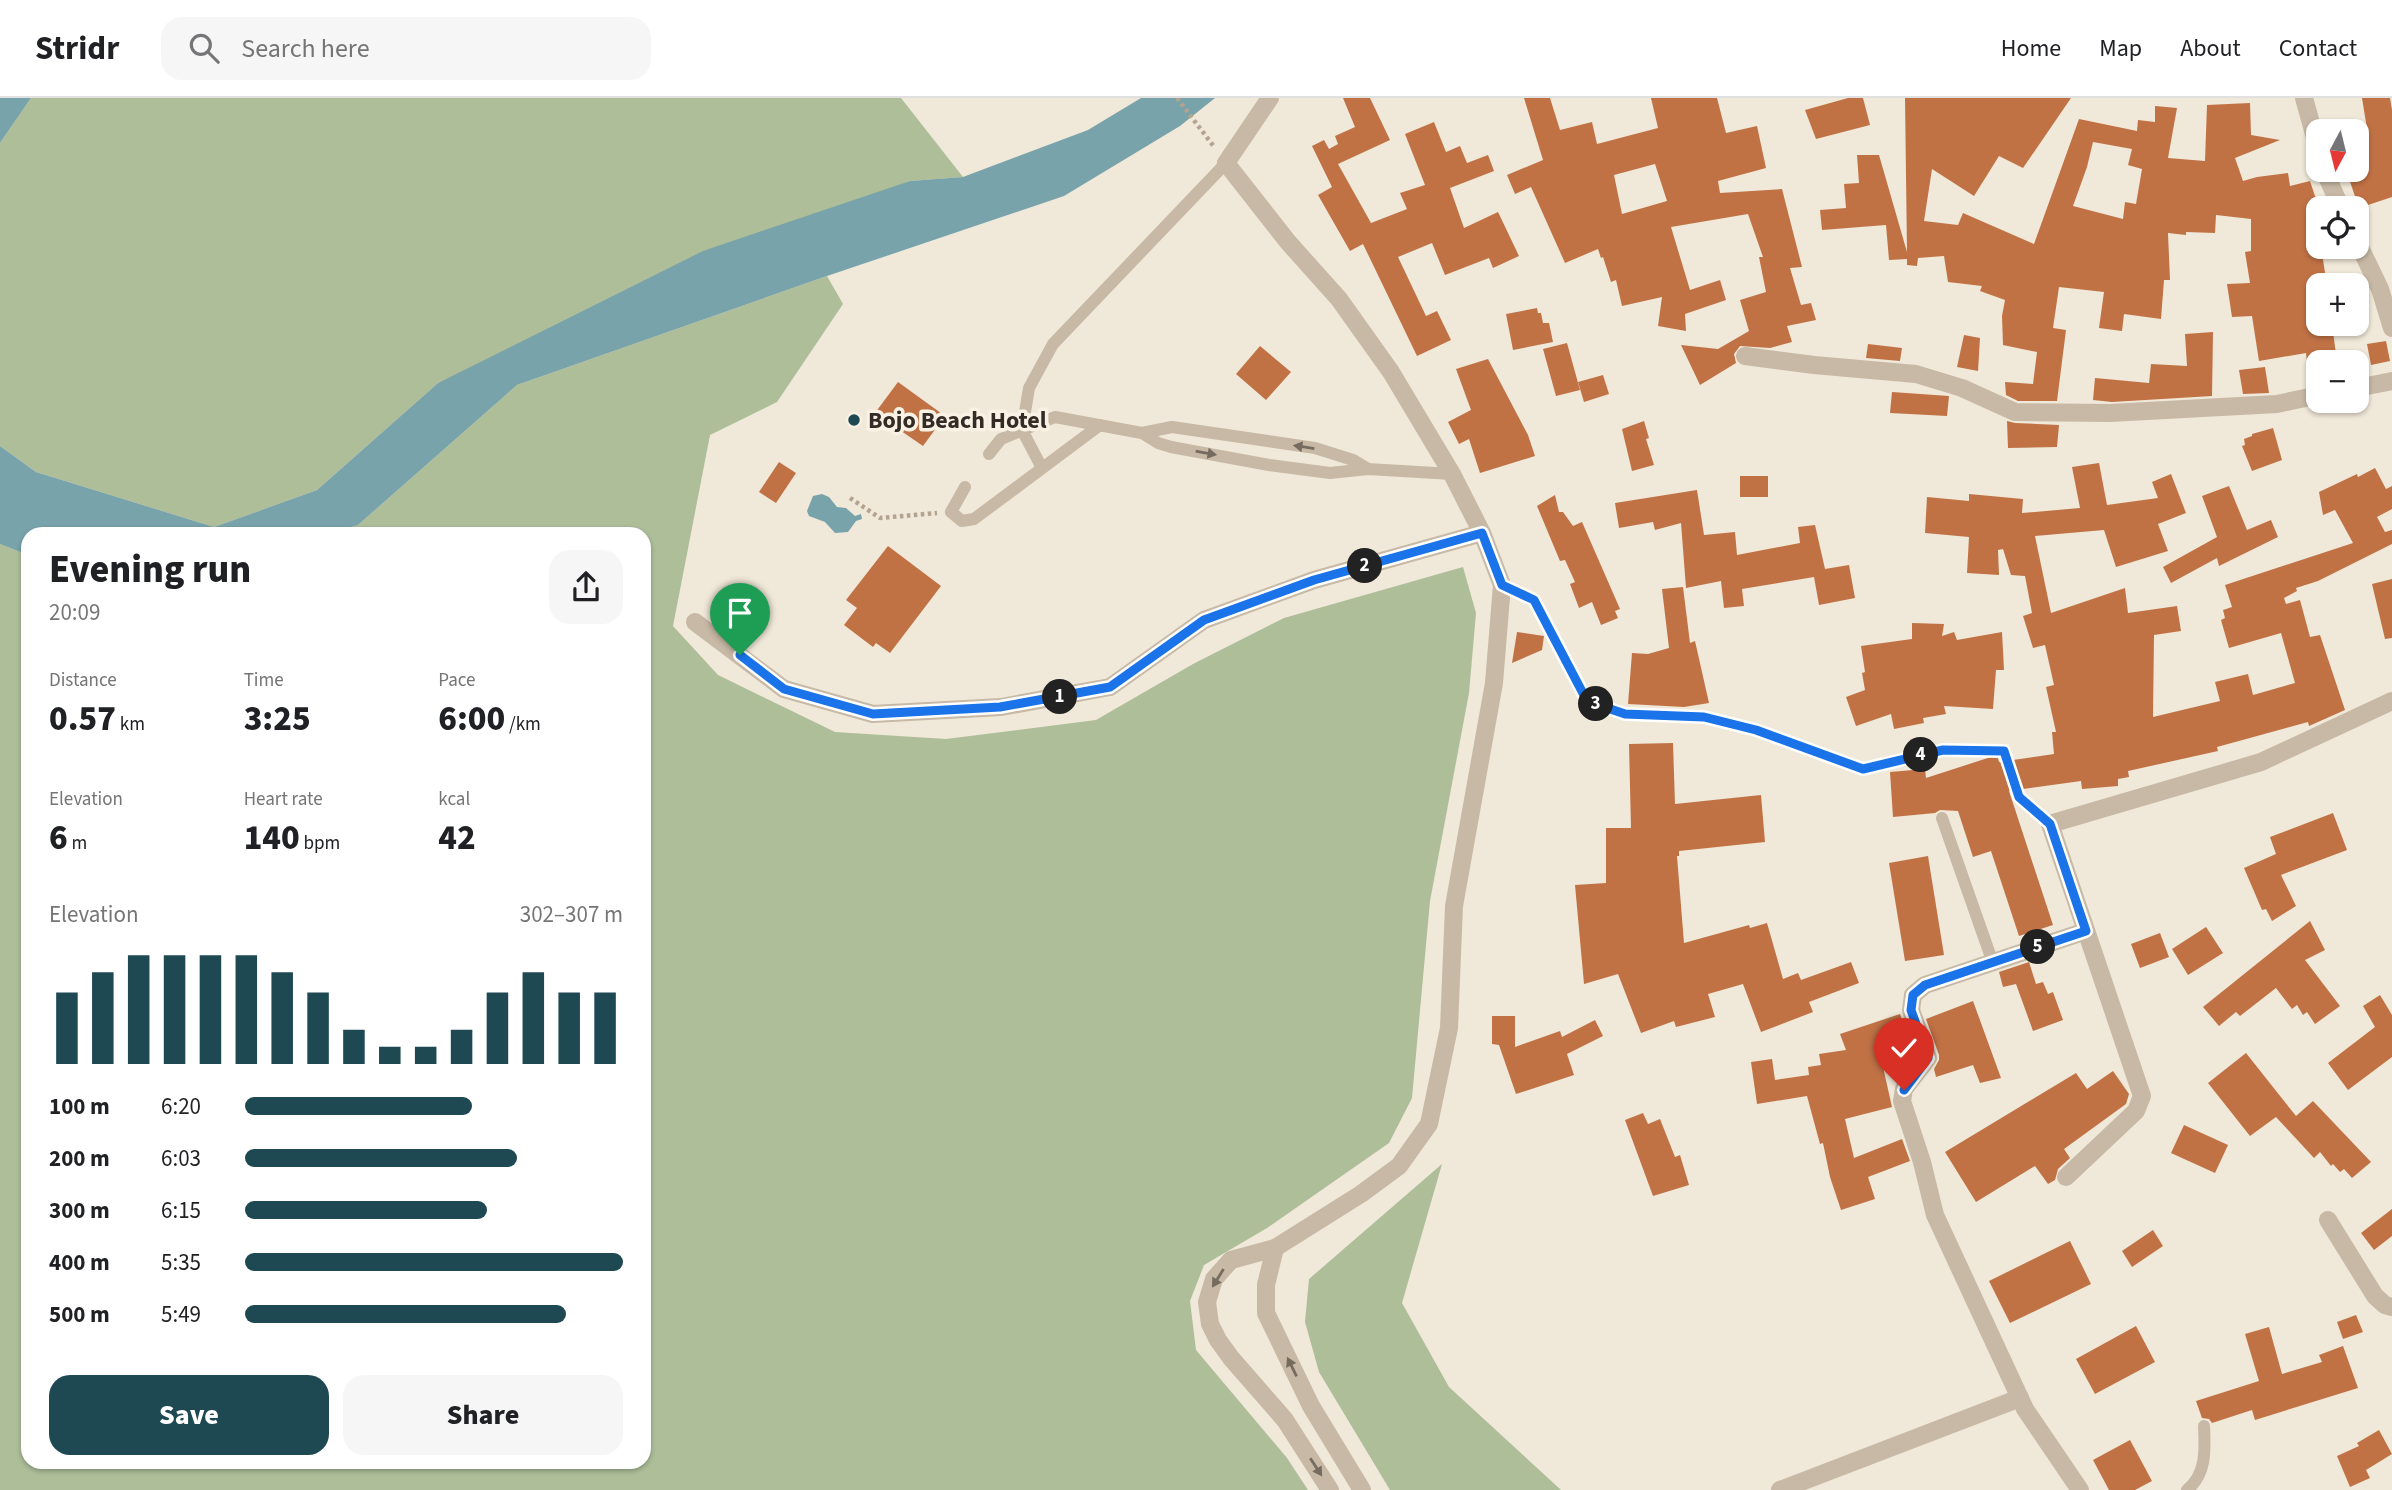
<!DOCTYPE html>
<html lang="en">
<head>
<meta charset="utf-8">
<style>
	:root { --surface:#fff; --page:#f6f6f6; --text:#202124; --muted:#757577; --line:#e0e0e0; --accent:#1e4953 }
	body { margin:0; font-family:"Source Sans 3",sans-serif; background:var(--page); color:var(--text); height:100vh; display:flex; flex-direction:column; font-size:26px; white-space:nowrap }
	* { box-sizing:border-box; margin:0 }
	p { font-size:23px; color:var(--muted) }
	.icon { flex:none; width:38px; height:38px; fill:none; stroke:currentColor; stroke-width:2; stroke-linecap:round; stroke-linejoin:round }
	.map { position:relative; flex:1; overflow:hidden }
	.side { position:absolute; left:21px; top:429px; width:630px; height:942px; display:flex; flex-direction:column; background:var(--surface); border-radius:21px; box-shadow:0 2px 5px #0004 }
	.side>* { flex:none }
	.needle { width:46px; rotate:187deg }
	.fabs { position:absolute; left:2306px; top:21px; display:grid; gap:14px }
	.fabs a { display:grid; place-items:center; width:63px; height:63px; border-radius:14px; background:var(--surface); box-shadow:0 2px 5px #0004; font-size:35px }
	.pin { position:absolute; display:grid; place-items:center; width:60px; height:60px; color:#fff; margin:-72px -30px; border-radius:50% 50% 50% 0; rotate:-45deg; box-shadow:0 0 7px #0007 }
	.pin .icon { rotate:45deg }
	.km { position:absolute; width:35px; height:35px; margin:-18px; border-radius:50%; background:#222; color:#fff; font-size:19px; line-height:35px; text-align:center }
	.round { display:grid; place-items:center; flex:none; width:74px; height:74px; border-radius:21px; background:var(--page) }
	.headline { display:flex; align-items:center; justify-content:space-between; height:119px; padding:0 28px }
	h1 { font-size:38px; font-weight:800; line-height:52px }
	.stats { display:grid; grid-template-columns:repeat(3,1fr); gap:10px; height:119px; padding:7px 28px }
	.stats div { display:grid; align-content:center }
	.stats b { font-size:35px; font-weight:800 }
	.stats small { font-size:19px; font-weight:400 }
	.stats p { font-size:19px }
	.chart { height:196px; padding:14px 28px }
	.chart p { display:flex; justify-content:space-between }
	.chart svg { width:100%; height:126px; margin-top:7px; stroke:var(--accent); stroke-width:6 }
	.cta { display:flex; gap:14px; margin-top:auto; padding:14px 28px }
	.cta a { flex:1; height:80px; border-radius:21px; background:var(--accent); color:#fff; font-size:28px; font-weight:800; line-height:80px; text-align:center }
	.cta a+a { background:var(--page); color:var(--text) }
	ul { padding:0 28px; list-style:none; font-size:23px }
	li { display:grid; grid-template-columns:112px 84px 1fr; align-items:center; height:52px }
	li i { height:18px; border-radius:9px; background:var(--accent) }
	header { display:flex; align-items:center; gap:42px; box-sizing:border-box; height:98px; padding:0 35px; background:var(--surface); border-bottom:2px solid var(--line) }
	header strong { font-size:33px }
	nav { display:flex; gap:38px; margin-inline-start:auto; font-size:24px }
	.search { width:490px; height:63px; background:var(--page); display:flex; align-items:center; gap:18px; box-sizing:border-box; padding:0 24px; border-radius:21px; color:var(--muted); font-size:26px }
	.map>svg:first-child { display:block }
	.green { fill:#adbe99 }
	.water { fill:#79a3ab }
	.building { fill:#c17245; fill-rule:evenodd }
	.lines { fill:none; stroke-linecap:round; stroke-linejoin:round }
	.path { stroke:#b3a390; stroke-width:4.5; stroke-dasharray:3.5 3.5; stroke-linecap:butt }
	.lane { stroke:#c7b9a5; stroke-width:12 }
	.street { stroke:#c7b9a5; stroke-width:18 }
	.oneway { fill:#766b5f }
	.route-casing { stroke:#fff; stroke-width:14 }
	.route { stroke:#1a73e8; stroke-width:9 }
	.poi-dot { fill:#1e4953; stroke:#f8f1e4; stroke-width:2.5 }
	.labels { text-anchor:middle; stroke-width:7; stroke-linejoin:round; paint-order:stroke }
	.poi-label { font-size:24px; font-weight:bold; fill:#332c26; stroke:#f8f1e4; text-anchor:start }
</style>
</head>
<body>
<header>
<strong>Stridr</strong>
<div class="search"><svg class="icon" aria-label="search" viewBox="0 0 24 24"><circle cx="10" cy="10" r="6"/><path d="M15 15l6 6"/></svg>Search here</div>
<nav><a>Home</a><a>Map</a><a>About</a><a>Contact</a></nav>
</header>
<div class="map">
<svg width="2392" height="1392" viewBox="0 0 2392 1392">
	<rect width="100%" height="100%" fill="#f0e8d8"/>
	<!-- green -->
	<g class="green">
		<path d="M31,0H901L963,79L910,83L438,285L317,392L214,429L36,374L0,348V45Z"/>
		<path d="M827,178L843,206L777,304L710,337L673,528L718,577L835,634L946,641L1096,622L1193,566L1284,520L1463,469L1476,515L1469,595L1430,803L1412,1000L1389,1045L1267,1130L1204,1167L1190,1203L1196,1252L1287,1360L1308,1392H0V446L28,457V1363H644V436H327L358,427L517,287Z"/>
		<path d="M1442,1066L1402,1205L1449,1289L1561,1392H1390L1319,1274L1305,1224L1309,1181Z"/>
	</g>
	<!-- water -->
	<g class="water">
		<path d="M0,0H31L0,45Z"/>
		<path d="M1141,0H1215L1180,28L1064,98L827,178L517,287L358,427L327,436H28V457L0,446V348L36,374L214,429L317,392L438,285L703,153L910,83L963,79L1088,32Z"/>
		<path d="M822,396L829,399L837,409L846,410L855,418L861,416L862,421L856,423L848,434L835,435L825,424L809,418L807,413L813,398Z"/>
	</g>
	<!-- building -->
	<g class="building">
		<path d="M1343,0H1370L1390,42L1338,66L1371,125L1407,111L1400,95L1425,87L1405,36L1434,24L1446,54L1460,48L1467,65L1488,57L1494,73L1450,90L1464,130L1498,114L1519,158L1493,170L1489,160L1445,177L1432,145L1398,159L1426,218L1437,213L1451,242L1417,258L1363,146L1350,153L1318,97L1332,89L1312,48L1324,42L1329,51L1338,46L1335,38L1355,29Z"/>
		<path d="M1524,0H1550L1560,32L1592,24L1597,46L1658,30L1651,0H1717L1726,35L1757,28L1766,70L1718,83L1720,95L1782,91L1802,169L1790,170L1801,207L1811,205L1816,222L1787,228L1792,244L1770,250L1740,248L1734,256L1736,265L1700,287L1681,247L1718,251L1749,233L1740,202L1766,194L1759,159H1763L1748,116L1671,129L1690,192L1720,182L1726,202L1685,216L1686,233L1658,228L1662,199L1622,208L1616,182L1611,184L1603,159L1601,160L1598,151L1565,165L1531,89L1515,96L1507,77L1543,62ZM1655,66L1667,103L1622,116L1614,77Z"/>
		<path d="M1848,0H1863L1870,27L1816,41L1805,12Z"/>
		<path d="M1905,0H2071L2023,70L1999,58L1974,98L1932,71L1924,123L1958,127L1963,115L2034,146L2079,21L2137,33L2138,22L2155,24V8L2177,10L2168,60L2205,63L2207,7L2250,5L2251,37L2280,42L2235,60L2243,83L2257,79L2288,75L2290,88L2310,83L2319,110V149H2321L2327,187H2316L2319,226H2332L2337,264H2307L2306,255L2259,263L2252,218L2232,219L2227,186L2250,185L2245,154L2251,153V121L2216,117L2215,135L2186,134V137L2168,135L2170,182H2164L2161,221L2124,216L2122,233L2099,230L2104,194L2059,189L2053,230L2066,232L2057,303H2018L2006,297L2005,284L2033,286L2037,254L2003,247L2002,218L2005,202L1980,193L1982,188L1948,184L1944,158L1918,160L1917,168L1907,167V161L1889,162L1886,127L1822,132L1820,112L1846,110L1844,86L1859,85L1857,57H1879L1907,154ZM2093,44L2132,51L2128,67L2142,71L2136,106L2125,104L2123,121L2073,108L2087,69Z"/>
		<path d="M2362,0H2390L2392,12V99L2359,110L2346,72H2357V46L2369,43Z"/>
		<path d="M1537,210L1538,215H1541L1543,225H1549L1553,244L1513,252L1506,216Z"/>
		<path d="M2213,234L2212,298L2112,304L2093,302L2095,280L2149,285L2151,266L2187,268L2185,236Z"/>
		<path d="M1964,237L1980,240L1978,273L1957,269Z"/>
		<path d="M2386,243L2390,263L2371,267L2367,246Z"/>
		<path d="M1567,245L1580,292L1556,298L1543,251Z"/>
		<path d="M1868,246L1902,250L1900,263L1866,260Z"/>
		<path d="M1260,248L1291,274L1266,302L1236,276Z"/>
		<path d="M1488,261L1528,337L1535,358L1480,375L1469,341L1459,346L1448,324L1471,312L1456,271Z"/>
		<path d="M2265,269L2269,295L2243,296L2239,272Z"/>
		<path d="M1603,277L1609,296L1584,304L1578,284Z"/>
		<path d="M898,284L945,318L923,348L875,315Z"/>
		<path d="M1892,294L1949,298L1947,318L1890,315Z"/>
		<path d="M1644,323L1649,340L1646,341L1654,367L1632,373L1622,331Z"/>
		<path d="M2007,323L2015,325L2059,327L2057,349L2008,350Z"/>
		<path d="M2273,330L2282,362L2252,373L2242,348L2245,347L2244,341L2252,338V336Z"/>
		<path d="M779,364L796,375L776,405L759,394Z"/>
		<path d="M2099,365L2107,407L2158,400L2152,384L2171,376L2186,415L2158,426L2168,453L2116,469L2104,432L2035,438L2051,515L2125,490L2128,515L2177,508L2181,533L2154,537L2153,619L2220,603L2215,584L2248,576L2253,597L2295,585L2281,535L2229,550L2221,522L2225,520L2223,512L2232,509L2225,487L2353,445L2335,412L2323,417L2319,394L2357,376L2358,379L2375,370L2386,391L2392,388V411L2377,419L2385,434L2392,432V446L2318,483L2296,490L2297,493L2284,500L2286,506L2300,502L2310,539L2320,537L2345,612L2309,628L2308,624L2217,649L2218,653L2128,673L2129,679L2118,681V688L2082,691L2081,683L2009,693L2053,827L2019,838L1991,753L1973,759L1958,713L1940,712L1935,715L1893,719L1890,674L1925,671L1926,680L1997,657L1999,664L2054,656L2052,634H2056L2046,589L2054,587L2045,547L2033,550L2023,518L2032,515L2025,478L2011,477L2003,451L1998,452L1999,477L1967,475L1969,439L1925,435L1927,399L1969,403V396L2023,401L2022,415L2080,410L2072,369Z"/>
		<rect x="1740" y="378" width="28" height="21"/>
		<path d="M2229,388L2247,432L2271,422L2278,439L2219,468L2217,460L2171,485L2163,469L2217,439L2202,398Z"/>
		<path d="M1697,392L1704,437L1735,434L1737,457L1800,445L1798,429L1815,427L1825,471L1849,467L1855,500L1819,507L1814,479L1742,491L1744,508L1724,510L1721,483L1686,490L1681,425L1655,432L1653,424L1619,430L1615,405Z"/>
		<path d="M1555,397L1559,414H1563L1573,428L1582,424L1620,511L1615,513L1618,520L1601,527L1592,504L1579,510L1570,486L1575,484L1565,462L1560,463L1537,408Z"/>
		<path d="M888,448L941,488L890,555L876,545L873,549L844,527L857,510L846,502Z"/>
		<path d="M2392,481V540L2385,541L2372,486Z"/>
		<path d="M1683,489L1690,545L1695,543L1709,605L1684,609L1628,606L1632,555L1648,556L1669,550L1662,491Z"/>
		<path d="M1912,525L1944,526L1942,538L1954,534L1957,542L2002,534L2004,572H1996L1993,611L1944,608L1946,616L1923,620L1924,625L1894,631L1891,616L1856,628L1846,599L1865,592L1862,575L1865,574L1861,548L1912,541Z"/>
		<path d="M1517,534L1544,538L1542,552L1512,565Z"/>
		<path d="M1673,645L1675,706L1761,697L1765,744L1679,753V758H1677L1684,845L1749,827L1750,830L1767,825L1783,881L1798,875L1801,882L1851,864L1859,885L1809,904L1813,914L1761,934L1743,886L1708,896L1715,919L1676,929L1674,923L1641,935L1618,876L1584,886L1575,787L1606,785V730H1631L1629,646Z"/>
		<path d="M2333,715L2347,752L2281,777L2296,808L2272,823L2266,811L2262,812L2244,770L2276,756L2270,739Z"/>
		<path d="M1928,758L1944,857L1905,863L1889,765Z"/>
		<path d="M2310,823L2325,852L2305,862L2340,908L2315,926L2307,914L2303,917L2297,907L2292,911L2276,890L2240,918L2236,914L2219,928L2203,909Z"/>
		<path d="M2206,829L2223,855L2188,877L2172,851Z"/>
		<path d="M2160,835L2169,859L2140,870L2131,846Z"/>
		<path d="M2029,864L2036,886L2043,884L2048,896L2053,894L2063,922L2033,933L2016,886L2003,889L1999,874Z"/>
		<path d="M2380,897L2392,917V959L2348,992L2328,965L2375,929L2363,908Z"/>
		<path d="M1973,903L2001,980L1980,985L1973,967L1936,979L1934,971L1939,962V957L1926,921Z"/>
		<path d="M1900,916L1915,958L1883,969L1892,1009L1845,1021L1854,1060L1902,1041L1910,1063L1868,1079L1875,1101L1841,1112L1830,1079L1823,1045L1820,1046L1807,998L1757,1006L1751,964L1772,961L1775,982L1809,977L1808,969L1821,967L1819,956L1846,952L1840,936Z"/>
		<path d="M1492,918H1515V949L1560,933L1562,939L1595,922L1603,938L1567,956L1574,977L1516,996L1499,947L1492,946Z"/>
		<path d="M2246,955L2296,1018L2313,1003L2371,1064L2352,1080L2344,1071L2340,1074L2333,1066L2331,1068L2320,1054L2314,1060L2276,1019L2250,1038L2208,985Z"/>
		<path d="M2113,973L2129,996L2126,1006L2064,1051L2070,1060L2058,1071L2055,1082L2048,1086L2035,1068L1976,1104L1945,1054L2076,975L2087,991Z"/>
		<path d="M1643,1015L1648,1026L1660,1021L1675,1059L1680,1057L1689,1087L1653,1098L1625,1022Z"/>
		<path d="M2184,1027L2228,1047L2215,1075L2171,1055Z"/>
		<path d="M2392,1111V1138L2374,1152L2361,1135Z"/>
		<path d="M2153,1132L2163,1148L2132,1169L2122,1153Z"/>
		<path d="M2070,1143L2091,1186L2010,1225L1989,1183Z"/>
		<path d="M2356,1217L2363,1234L2343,1241L2337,1224Z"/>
		<path d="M2136,1228L2155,1264L2095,1296L2076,1261Z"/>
		<path d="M2269,1229L2282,1276L2322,1264L2319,1257L2343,1248L2358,1290L2255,1322L2252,1312L2212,1325L2209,1321L2202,1320L2196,1303L2259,1283L2245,1236Z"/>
		<path d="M2379,1332L2392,1356L2366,1372L2370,1380L2350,1389L2337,1358L2359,1348L2357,1345Z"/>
		<path d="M2130,1342L2152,1383L2135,1392H2109L2093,1362Z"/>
	</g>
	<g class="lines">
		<!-- path -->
		<g class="path">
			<path d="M1177,0L1215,50"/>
			<path d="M850,400L880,420L937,415"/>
			<path d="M1518,494L1534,502L1587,603L1625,616L1704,619L1757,632L1863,671L1943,652L2004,653L2019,699L2036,714"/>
		</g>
		<!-- lane -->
		<g class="lane">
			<path d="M1142,335L1172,329L1315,350L1353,362L1368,371"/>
			<path d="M989,356L1001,341L1055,319L1142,335L1158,345L1171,349L1269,367L1330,375L1368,371L1452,376"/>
			<path d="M1042,370L1022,332L1029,290L1053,246L1226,65"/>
			<path d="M965,389L951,414L962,423L974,421L1100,327"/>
			<path d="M1942,720L1993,865"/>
			<path d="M2187,1392C2207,1376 2205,1351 2204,1328"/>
		</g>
		<!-- street -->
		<g class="street">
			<path d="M1270,0L1226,65L1288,144L1339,201L1391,274L1452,376L1482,435L1502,487L1494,585L1454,808L1449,930L1429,1026L1399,1068L1361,1096L1275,1150L1231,1162L1214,1181L1207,1204L1210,1226L1218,1242L1231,1260L1285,1322L1330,1392"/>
			<path d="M2304,0L2319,54"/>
			<path d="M2324,72L2341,110"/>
			<path d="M2357,143L2380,191L2392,230"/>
			<path d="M1745,258L1814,267L1916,276L1962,290L2015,314L2110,315L2277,306L2319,297"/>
			<path d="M2357,290L2392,283"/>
			<path d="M695,524L784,591L873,616L1001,609L1110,589L1204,522L1314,482L1482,435"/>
			<path d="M2066,1079L2136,1013L2142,998L2050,726L2261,664L2392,603"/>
			<path d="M2328,1122L2375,1198L2385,1207L2392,1209"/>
			<path d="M1275,1150L1266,1187V1215L1311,1308L1362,1392"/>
			<path d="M1780,1392L2020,1300"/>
			<path d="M2080,1392L2025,1311L1935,1117L1922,1064L1902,1003L1904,991L1928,960L1911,912L1913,897L1925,887L2086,833"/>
		</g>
	</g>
	<!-- one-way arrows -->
	<defs><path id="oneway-solid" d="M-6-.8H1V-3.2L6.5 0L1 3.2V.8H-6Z" transform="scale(1.75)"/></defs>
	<g class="oneway">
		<use href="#oneway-solid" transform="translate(1304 349) rotate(-171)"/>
		<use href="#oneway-solid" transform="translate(1206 355) rotate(10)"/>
		<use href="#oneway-solid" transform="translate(1218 1180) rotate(122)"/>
		<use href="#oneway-solid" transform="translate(1292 1269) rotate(-116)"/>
		<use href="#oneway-solid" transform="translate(1316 1369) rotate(57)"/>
	</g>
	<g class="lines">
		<defs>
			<path id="route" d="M740,557L784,591L873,616L1000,609L1110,589L1204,522L1314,482L1482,435L1502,487L1534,502L1587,603L1625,616L1704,619L1756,632L1863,671L1943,652L2004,653L2019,699L2050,726L2086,833L1925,887L1913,897L1911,912L1928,960L1904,992"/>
		</defs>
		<!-- route casing -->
		<use href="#route" class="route-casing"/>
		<!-- route -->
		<use href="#route" class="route"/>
	</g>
	<!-- markers -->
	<circle class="poi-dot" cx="854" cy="322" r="7"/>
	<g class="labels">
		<!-- poi labels -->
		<g class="poi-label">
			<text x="868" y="330">Bojo Beach Hotel</text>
		</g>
	</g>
</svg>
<div class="fabs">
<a><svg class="needle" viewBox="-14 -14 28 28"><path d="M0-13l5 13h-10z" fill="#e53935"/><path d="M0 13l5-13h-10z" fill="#757577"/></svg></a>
<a><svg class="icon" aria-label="locate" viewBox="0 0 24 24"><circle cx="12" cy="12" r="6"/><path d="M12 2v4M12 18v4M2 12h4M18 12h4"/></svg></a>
<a>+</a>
<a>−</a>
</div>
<div class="pin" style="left:740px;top:557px;background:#1e9e55"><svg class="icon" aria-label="arrive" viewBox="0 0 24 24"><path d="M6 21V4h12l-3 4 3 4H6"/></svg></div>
<div class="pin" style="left:1904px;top:992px;background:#d93025"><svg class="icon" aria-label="check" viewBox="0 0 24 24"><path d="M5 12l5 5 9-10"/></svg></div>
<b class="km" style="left:1060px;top:599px">1</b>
<b class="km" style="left:1365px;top:468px">2</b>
<b class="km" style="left:1596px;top:606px">3</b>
<b class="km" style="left:1921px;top:657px">4</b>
<b class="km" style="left:2038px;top:849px">5</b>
<section class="side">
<div class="headline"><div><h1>Evening run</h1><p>20:09</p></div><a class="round"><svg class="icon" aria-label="share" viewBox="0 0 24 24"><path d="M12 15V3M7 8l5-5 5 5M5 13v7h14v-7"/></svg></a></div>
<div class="stats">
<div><p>Distance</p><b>0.57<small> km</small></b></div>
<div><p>Time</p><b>3:25</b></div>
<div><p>Pace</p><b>6:00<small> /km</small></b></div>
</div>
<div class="stats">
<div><p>Elevation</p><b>6<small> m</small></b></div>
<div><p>Heart rate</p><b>140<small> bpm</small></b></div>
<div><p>kcal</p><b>42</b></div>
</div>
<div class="chart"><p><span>Elevation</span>302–307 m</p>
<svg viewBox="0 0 160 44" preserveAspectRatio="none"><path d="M5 44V19M15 44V12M25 44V6M35 44V6M45 44V6M55 44V6M65 44V12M75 44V19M85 44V32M95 44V38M105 44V38M115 44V32M125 44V19M135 44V12M145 44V19M155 44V19"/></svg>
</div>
<ul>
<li><b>100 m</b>6:20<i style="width:60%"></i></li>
<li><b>200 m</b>6:03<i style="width:72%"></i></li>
<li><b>300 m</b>6:15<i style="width:64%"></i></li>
<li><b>400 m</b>5:35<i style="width:100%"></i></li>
<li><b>500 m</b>5:49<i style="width:85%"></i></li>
</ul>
<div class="cta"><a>Save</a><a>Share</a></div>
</section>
</div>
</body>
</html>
